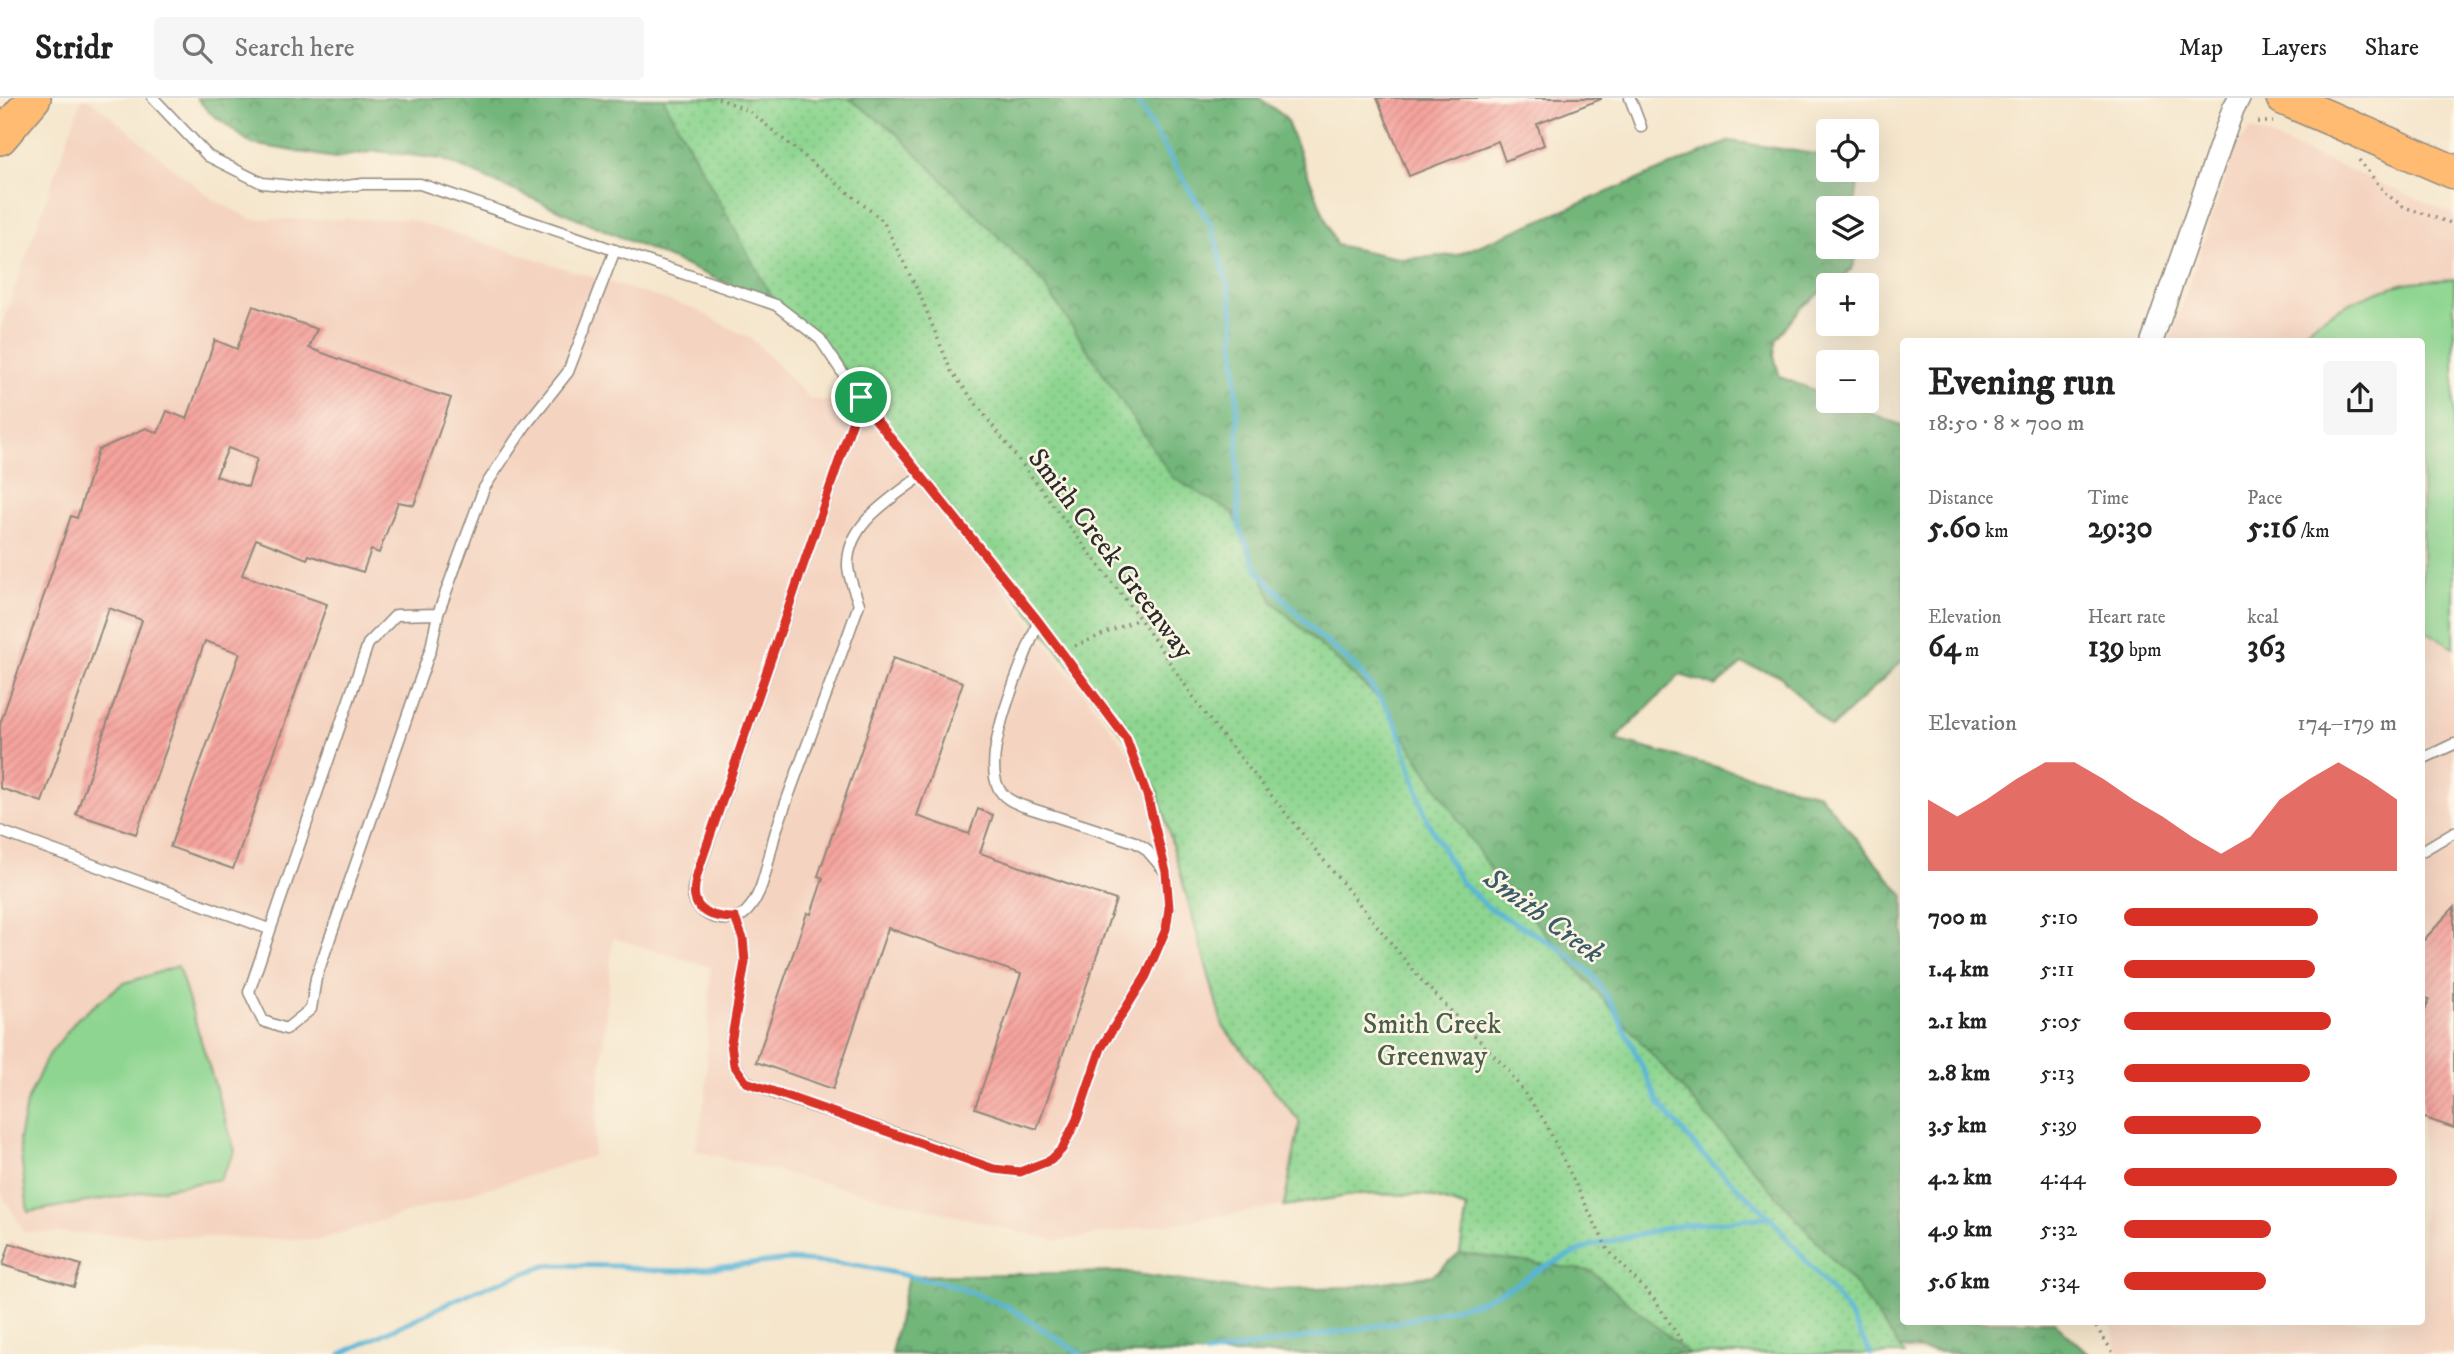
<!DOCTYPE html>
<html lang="en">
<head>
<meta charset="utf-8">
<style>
	:root { --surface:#fff; --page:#f6f6f6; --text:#222; --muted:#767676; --line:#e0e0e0; --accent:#d93025 }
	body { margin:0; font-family:"IM FELL DW Pica",serif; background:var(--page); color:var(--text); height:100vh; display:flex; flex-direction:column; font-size:26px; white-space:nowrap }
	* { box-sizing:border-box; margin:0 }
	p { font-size:23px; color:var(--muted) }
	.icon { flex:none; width:38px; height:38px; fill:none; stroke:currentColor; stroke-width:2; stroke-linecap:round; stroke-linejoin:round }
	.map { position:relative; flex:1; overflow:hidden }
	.details { position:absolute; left:1900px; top:240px; width:525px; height:987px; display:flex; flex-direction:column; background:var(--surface); border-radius:7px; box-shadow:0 7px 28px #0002 }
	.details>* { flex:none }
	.buttons { position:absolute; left:1816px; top:21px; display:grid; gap:14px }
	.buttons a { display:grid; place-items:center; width:63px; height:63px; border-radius:7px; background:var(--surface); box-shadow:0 7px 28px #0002; font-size:35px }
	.pin { position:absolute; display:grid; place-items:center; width:60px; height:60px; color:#fff; margin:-30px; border:4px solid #fff; border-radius:50%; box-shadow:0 2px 7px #0007 }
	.round { display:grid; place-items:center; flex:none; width:74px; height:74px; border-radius:7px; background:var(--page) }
	.head { display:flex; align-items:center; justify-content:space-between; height:119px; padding:0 28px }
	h1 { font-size:38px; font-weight:700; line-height:52px }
	.metrics { display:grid; grid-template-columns:repeat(3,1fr); gap:10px; height:119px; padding:7px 28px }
	.metrics div { display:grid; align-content:center }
	.metrics b { font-size:30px; font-weight:700 }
	.metrics small { font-size:19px; font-weight:400 }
	.metrics p { font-size:19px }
	.chart { height:196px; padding:14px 28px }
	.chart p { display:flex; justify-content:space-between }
	.chart svg { width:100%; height:126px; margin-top:7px; fill:var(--accent); opacity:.7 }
	ul { padding:0 28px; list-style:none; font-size:23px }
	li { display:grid; grid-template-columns:112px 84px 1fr; align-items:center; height:52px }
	li i { height:18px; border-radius:9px; background:var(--accent) }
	header { display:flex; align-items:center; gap:42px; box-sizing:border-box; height:98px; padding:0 35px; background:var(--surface); border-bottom:2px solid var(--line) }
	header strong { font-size:33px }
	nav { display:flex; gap:38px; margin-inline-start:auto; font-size:24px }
	.search { width:490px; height:63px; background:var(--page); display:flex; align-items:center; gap:18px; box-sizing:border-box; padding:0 24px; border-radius:7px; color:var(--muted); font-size:26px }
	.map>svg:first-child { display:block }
	.built { fill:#f4d3c0 }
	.forest { fill:url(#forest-crowns); stroke:#4e7052; stroke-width:2 }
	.park { fill:url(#park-dots); stroke:#5c805e; stroke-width:2 }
	.pitch { fill:#8dd590; stroke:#5c805e; stroke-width:2 }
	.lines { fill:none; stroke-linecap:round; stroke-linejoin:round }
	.stream { stroke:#58b5d7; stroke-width:5 }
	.building { fill:url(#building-hatch); fill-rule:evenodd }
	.service-casing { stroke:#90887c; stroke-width:13 }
	.minor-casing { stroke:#90887c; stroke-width:24 }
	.primary-casing { stroke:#90887c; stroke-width:36 }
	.path { stroke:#90887c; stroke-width:3.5; stroke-dasharray:2 5; stroke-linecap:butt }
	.service { stroke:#fff; stroke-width:10 }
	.minor { stroke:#fff; stroke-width:21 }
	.primary { stroke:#ffbb71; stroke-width:33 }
	.route-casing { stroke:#fff; stroke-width:14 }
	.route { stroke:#d93025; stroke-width:9 }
	.labels { text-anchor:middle; stroke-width:5; stroke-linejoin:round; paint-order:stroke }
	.street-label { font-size:28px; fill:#2b2b2b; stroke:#fcf5e5 }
	.park-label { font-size:28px; fill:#485e49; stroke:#fcf5e5 }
	.water-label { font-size:30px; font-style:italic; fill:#3b5b67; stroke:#fcf5e5 }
</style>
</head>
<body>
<header>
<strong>Stridr</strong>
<div class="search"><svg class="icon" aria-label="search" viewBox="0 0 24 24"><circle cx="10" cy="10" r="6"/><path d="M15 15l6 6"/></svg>Search here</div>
<nav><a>Map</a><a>Layers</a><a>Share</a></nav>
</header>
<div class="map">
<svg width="2454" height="1256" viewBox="0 0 2454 1256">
	<defs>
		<pattern id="forest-crowns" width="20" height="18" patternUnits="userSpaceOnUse" patternTransform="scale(1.75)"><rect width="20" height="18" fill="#72b67a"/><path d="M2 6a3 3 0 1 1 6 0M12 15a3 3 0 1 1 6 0" fill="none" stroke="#5e9464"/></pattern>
		<pattern id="park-dots" width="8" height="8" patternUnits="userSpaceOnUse" patternTransform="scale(1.75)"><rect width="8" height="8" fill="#8dd590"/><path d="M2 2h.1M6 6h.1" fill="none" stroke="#7ab77c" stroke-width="1.8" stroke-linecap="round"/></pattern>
		<pattern id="building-hatch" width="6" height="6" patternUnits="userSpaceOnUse" patternTransform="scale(1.75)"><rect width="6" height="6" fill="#f5a39d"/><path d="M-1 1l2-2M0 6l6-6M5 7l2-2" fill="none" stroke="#d28c87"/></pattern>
	</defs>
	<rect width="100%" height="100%" fill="#fcf5e5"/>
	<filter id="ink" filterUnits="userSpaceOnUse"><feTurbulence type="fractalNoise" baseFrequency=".0143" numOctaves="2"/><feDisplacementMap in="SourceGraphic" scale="14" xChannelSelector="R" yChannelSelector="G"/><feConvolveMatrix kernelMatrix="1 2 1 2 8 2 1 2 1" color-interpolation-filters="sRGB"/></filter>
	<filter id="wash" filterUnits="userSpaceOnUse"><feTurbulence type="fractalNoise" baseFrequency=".00686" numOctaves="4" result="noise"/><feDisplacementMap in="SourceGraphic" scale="28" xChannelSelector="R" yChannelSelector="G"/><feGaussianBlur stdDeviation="1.57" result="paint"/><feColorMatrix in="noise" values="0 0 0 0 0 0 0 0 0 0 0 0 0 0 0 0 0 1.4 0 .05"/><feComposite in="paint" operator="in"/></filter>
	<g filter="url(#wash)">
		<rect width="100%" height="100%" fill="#f5e6cc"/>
		<!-- built -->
		<g class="built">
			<path d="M82,0H88L212,101L251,121H408L694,211L753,242L810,301L864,307L1157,691L1223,927L1300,1024L1284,1108L1057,1143L695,1053L706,994L710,869L613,840L593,1058L319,1142L24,1134L0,1093V232Z"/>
			<path d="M2251,31L2454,116V1256H2119L2110,1223H2422V243H2170L2235,50Z"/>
		</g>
		<!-- forest -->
		<path class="forest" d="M197,0H1259L1285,19L1336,147L1402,161L1457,157L1730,43L1829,58V72H1859L1855,110H1829V149H1861L1852,171L1801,210L1776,242L1774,258L1780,279L1829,298V303H1840L1904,328V561L1831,630L1779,577L1742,566L1716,588L1680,577L1615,642L1819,696L1904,798V1223H2053L2089,1256H1964L1899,1250L1890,1256H891L908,1178L1121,1174L1246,1192L1350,1189L1433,1177L1460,1155L1467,1110L1425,1097L1360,1096L1284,1108L1300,1024L1223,928L1157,691L1126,640L819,241L776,207L442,61L376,53L335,60L252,46L208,13Z"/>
		<!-- park -->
		<path class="park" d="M663,0H848L895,34L1041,182L1172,379L1233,415L1273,504L1380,602L1494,777L1857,1189L1904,1256H1689L1591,1173L1460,1155L1467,1110L1425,1097L1360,1096L1284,1108L1300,1024L1223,928L1157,691L1126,640L820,241L776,207Z"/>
		<!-- pitch -->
		<g class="pitch">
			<path d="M2454,181V549L2422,531V243H2295C2319,216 2369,194 2405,185C2420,182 2438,182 2454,181Z"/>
			<path d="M178,868L235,1053L220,1081L28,1114L19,1042L26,1006L46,961L77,921L122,886Z"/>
		</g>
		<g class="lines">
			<!-- stream -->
			<g class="stream">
				<path d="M1135,0L1212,129L1230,195L1234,225L1238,332L1237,384L1239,429L1258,473L1318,537L1356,569L1386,608L1398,630L1427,722L1461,784L1489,810L1556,848L1590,874L1614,909L1660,1007L1702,1056L1770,1119L1846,1211L1871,1256"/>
				<path d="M341,1256L474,1193L548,1167L618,1168L646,1172L680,1173L790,1162L856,1167L952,1187L1007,1208L1081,1256"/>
				<path d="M1206,1256L1399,1224L1478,1204L1517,1186L1538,1172L1590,1148L1675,1128L1770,1119"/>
			</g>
		</g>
		<g id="blocks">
			<!-- building -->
			<g class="building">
				<path d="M1377,0H1601V1L1537,26L1544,47L1505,63L1498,43L1409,78Z"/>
				<path d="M253,208L317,231L309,250L412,288L451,300L414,407L398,404L379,455L371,452L363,474L309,457L307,461L256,441L242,477L327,506L233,771L170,749L240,555L205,543L136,736L76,716L142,522L109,510L42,704L0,690V626L71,418L77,420L98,352L146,330L158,335L167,313L187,321L215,242L237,251ZM228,350L257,361L248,389L216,378Z"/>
				<path d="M893,560L963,584L917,718L969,736L978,711L993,717L980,755L1116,802L1037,1031L975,1010L1021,876L888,830L833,991L756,964L807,815L811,816L823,780L818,778Z"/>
				<path d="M2454,809V1030L2422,1019V922L2429,901L2422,898V844Z"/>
				<path d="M10,1145L81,1167L74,1189L3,1167Z"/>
			</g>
		</g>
	</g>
	<g filter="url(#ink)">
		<use href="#blocks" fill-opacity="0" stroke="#90887c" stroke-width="2"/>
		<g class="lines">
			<defs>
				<g id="service">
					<path d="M153,0L208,58L262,85L321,91L363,86H420L776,207L820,241L864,307L1035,519L1126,640L1147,697L1166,774L1169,810L1166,831L1146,878L1101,950L1077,1021L1062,1051L1051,1062L1020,1074L994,1071L933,1048L776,996L746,983L734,967L731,945L745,864L743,841L735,820"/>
					<path d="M1630,0L1641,29"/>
					<path d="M861,299L700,769C698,776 692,787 693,795C694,819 731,830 747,813C765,794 768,758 776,733C802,657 833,582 859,506C855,494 849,481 848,469C846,426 891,401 921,378"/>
					<path d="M438,516L396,517L368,546L249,894L263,923L286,931L311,911L316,880L431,550L438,516L484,390L525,328L568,274L615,152"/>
					<path d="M1038,524C1024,562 981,653 998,689C1003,700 1013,704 1023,708L1135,744L1145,750L1164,772"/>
					<path d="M2422,661L2454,646"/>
					<path d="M0,733L269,831"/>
					<path d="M2422,753L2454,734"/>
				</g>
				<path id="minor" d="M2152,243L2233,11L2239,0"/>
				<g id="primary">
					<path d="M2283,0L2454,74"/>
					<path d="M0,40L34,0"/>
				</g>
			</defs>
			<!-- service casing -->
			<use href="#service" class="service-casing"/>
			<!-- minor casing -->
			<use href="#minor" class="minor-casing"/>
			<!-- primary casing -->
			<use href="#primary" class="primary-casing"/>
			<!-- path -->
			<g class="path">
				<path d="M718,0L749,13L883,123L920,197L951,273L1140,521L1205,616L1422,883L1507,971L1544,1022L1608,1152L1654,1201L1690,1256"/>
				<path d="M2258,24H2273"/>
				<path d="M2359,62L2386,96L2404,109L2454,126"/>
				<path d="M1075,548L1139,521"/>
				<path d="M2092,1223L2114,1256"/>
			</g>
			<!-- service -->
			<use href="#service" class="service"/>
			<!-- minor -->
			<use href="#minor" class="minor"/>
			<!-- primary -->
			<use href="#primary" class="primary"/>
		</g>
	</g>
	<g class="lines" filter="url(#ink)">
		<defs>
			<path id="route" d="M861,299L864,307L1035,519L1126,640L1147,697L1166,774L1169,810L1166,831L1146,878L1101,950L1077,1021L1062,1051L1051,1062L1020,1074L994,1071L746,984L734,967L731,945L745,864L743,841L735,820C676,819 695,783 708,744Z"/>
		</defs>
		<!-- route casing -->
		<use href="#route" class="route-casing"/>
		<!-- route -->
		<use href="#route" class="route"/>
	</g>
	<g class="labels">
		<!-- street labels -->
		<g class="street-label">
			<text transform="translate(1112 455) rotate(53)" y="10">Smith Creek Greenway</text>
		</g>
		<!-- park labels -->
		<g class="park-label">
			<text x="1432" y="935">Smith Creek<tspan x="1432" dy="32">Greenway</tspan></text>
		</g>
		<!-- water labels -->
		<g class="water-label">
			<text transform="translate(1544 817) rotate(36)" y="10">Smith Creek</text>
		</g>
	</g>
</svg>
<div class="buttons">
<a><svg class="icon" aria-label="locate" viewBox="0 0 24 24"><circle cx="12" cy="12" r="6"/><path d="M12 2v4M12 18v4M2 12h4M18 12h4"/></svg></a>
<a><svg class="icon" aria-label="layers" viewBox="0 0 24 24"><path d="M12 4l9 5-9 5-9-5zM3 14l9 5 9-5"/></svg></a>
<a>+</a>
<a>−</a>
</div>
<div class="pin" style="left:861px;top:299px;background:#1e9e55"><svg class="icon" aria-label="arrive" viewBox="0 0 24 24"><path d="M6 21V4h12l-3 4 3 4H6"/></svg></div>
<section class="details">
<div class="head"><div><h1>Evening run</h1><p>18:50 · 8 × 700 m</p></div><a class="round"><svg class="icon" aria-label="share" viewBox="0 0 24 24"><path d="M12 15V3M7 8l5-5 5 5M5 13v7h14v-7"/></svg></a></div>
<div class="metrics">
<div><p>Distance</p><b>5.60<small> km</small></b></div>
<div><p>Time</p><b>29:30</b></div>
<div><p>Pace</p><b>5:16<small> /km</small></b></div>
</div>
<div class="metrics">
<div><p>Elevation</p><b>64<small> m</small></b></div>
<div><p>Heart rate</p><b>139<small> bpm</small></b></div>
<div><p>kcal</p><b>363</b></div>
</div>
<div class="chart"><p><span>Elevation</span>174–179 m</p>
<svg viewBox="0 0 160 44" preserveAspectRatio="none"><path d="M0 44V19L10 25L20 19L30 12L40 6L50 6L60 12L70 19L80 25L90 32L100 38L110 32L120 19L130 12L140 6L150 12L160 19V44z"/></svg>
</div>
<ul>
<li><b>700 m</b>5:10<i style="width:71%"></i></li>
<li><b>1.4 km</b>5:11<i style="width:70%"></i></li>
<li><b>2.1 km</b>5:05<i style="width:76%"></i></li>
<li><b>2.8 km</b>5:13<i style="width:68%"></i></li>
<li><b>3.5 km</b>5:39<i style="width:50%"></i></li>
<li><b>4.2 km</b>4:44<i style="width:100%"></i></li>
<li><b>4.9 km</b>5:32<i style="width:54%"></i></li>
<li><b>5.6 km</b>5:34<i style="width:52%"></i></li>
</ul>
</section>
</div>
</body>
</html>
